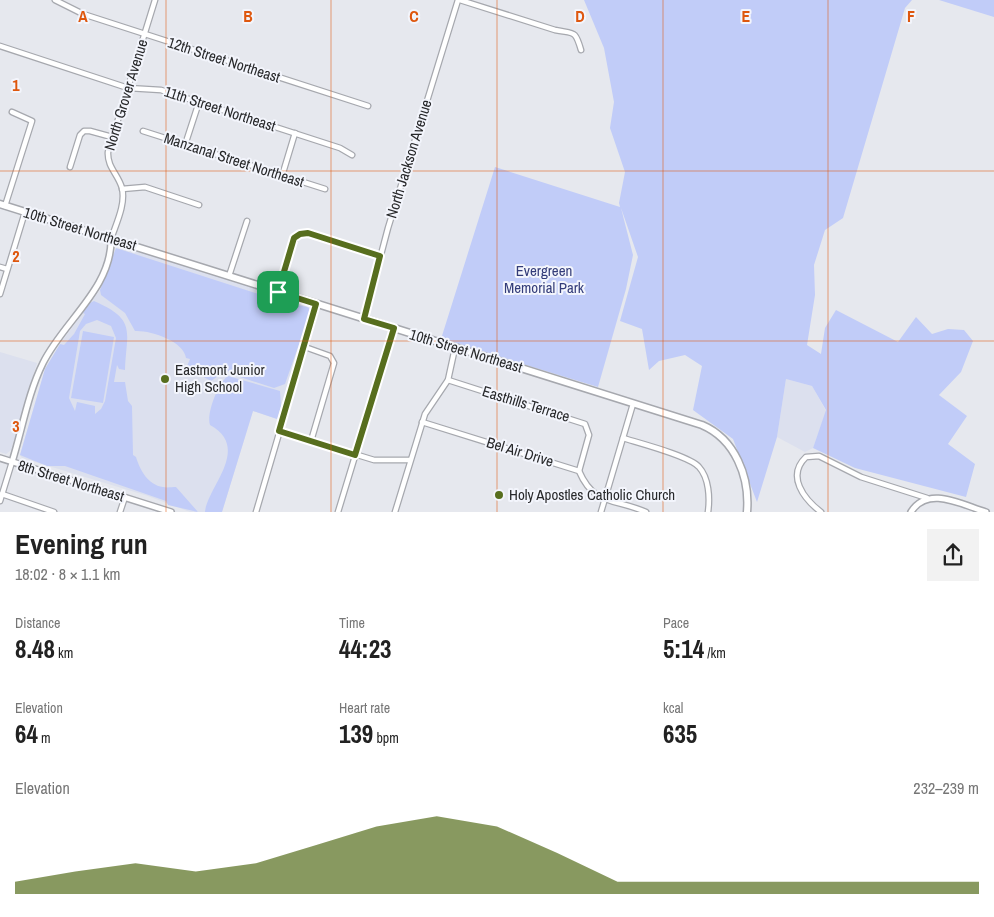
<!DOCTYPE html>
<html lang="en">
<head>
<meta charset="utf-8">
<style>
	:root { --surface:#fff; --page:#f2f2f2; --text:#222; --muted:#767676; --accent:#576e1e }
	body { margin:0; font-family:"Archivo Narrow",sans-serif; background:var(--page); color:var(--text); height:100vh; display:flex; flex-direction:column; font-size:19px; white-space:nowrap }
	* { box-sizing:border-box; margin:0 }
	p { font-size:16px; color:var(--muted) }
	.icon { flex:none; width:28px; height:28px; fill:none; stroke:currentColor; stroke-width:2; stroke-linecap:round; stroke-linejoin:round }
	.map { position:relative; height:512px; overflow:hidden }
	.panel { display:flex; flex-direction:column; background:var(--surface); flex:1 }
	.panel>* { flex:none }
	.pin { position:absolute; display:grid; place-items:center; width:42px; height:42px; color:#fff; margin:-21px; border-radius:10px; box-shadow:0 2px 8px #0006 }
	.round { display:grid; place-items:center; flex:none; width:52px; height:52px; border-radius:0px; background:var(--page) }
	.summary { display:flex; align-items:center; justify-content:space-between; height:85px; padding:0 15px }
	h1 { font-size:28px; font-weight:800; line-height:38px }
	.stats { display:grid; grid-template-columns:repeat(3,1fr); gap:8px; height:85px; padding:5px 15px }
	.stats div { display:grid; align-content:center }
	.stats b { font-size:25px; font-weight:800 }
	.stats small { font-size:14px; font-weight:400 }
	.stats p { font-size:14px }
	.chart { height:140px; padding:10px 15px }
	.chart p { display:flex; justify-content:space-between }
	.chart svg { width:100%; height:90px; margin-top:5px; fill:var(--accent); opacity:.7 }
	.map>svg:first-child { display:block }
	.built { fill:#dce0ee }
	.green { fill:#c1ccf8; fill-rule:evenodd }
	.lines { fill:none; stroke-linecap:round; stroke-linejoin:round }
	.minor-casing { stroke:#a6a8ae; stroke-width:7 }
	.tertiary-casing { stroke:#a6a8ae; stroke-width:8 }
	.secondary-casing { stroke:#a6a8ae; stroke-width:9 }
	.minor { stroke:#fff; stroke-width:4.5 }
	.tertiary { stroke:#fff; stroke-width:5 }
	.secondary { stroke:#fff; stroke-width:6 }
	.route-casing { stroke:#fff; stroke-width:10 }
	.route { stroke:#576e1e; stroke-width:6 }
	.grid { fill:none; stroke:#de570e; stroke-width:1; stroke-opacity:0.55 }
	.poi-dot { fill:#576e1e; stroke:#f3f5fc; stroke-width:2 }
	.labels { text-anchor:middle; stroke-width:4; stroke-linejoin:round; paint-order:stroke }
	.street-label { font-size:15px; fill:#28292b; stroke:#f3f5fc }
	.park-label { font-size:15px; fill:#333c79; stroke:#f3f5fc }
	.poi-label { font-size:15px; fill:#28292b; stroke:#f3f5fc; text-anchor:start }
	.grid-label { font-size:16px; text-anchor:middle; font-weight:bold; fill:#de570e; stroke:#f3f5fc; stroke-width:4; stroke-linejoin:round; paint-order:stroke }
</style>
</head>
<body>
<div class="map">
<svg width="994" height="512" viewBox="0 0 994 512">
	<rect width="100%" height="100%" fill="#e6e8ee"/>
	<!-- built -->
	<g class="built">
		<path d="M125,247L310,305L311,308L277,419L253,411L222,512H190L148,496L22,458L20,455L45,369L60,344L100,290L115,250Z"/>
		<path d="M0,352L37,363L11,450L6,454L0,452Z"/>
		<path d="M786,379L812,386L826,411L813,448L805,452L777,437Z"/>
	</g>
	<!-- green -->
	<g class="green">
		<path d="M584,0H912L905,8L843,218L825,230L814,265L815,295L807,345L821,354L825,328L836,310L898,342L916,317L932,334L948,329L964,330L973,341L961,372L939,395L967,416L948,444L975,464L966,497L855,468L813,448L826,410L812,386L786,379L777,437L757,502L733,439L693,410L702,366L685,355L659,361L649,370L642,329L620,321L638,257L621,208L633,255L626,289L598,387L441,339L495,167L620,207L619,203L625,172L610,128L614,102L604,48Z"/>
		<path d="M939,0H994V17Z"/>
		<path d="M116,248L283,302L307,307L310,309V313L285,384L274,388L234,375L227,370L211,381L196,373L185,371L190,359L186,358C184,341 150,330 135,331L125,313L101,295L100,290Z"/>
		<path d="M94,301C138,320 126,332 125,370L119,369L117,365L114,382H125L128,401L132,406L133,455L136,457C140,470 148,485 163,487C167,488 172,487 176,487L198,512L168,505L166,501L65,466H47L20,455L45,369L60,344L64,345L74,334L85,314L83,313L90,303ZM97,320L111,326L116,338L105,401L101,409L95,414V406L77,402L75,411L69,398L80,331L86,324Z"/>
		<path d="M83,331L114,337L103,403L71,398Z"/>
		<path d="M228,376L280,391L281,406L277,419L253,411L222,512H205C207,487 252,448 210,425C206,414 218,383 228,376Z"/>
	</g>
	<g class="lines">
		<defs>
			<g id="minor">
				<path d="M55,0L83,14L368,106"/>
				<path d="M460,0L555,30C574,34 575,29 581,50"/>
				<path d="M0,46L128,88L161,90L340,148L352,155"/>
				<path d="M143,131L325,189"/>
				<path d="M185,145L199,102"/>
				<path d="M70,167L80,135L84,131H90L112,137"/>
				<path d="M282,176L295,133"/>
				<path d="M122,189L145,187L199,205"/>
				<path d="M5,206L32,121L12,112"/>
				<path d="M111,239C116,224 126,204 122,188C118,174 107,167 108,152L155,0"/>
				<path d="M0,267L7,269"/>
				<path d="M229,276L247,221"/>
				<path d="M278,292L295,238L300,234L308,233L380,256"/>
				<path d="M0,294L25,212"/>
				<path d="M364,319L388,228L458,0"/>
				<path d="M305,347L330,356L334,363L311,441"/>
				<path d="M448,380L585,424L589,435L579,471"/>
				<path d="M422,422L579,471C594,506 614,498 646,512"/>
				<path d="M279,431L374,460H410"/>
				<path d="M623,438C639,443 690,456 699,467C709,478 710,498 708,512"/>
				<path d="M2,494L54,512"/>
				<path d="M0,501L12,462"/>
				<path d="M120,512L125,497"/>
				<path d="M256,512L317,304"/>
				<path d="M338,512L394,328"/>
				<path d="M395,512L425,414L448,380L455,348"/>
				<path d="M601,512L633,404"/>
				<path d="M821,512C804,499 786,476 806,457L819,456L861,477L927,498"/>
			</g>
			<g id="tertiary">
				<path d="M0,458L171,512"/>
				<path d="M12,462C22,430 28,393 43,363C63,322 112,288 111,239"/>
				<path d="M911,512C928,485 962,505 986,512"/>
			</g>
			<path id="secondary" d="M0,204L702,425C735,439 750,477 747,512"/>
		</defs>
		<!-- minor casing -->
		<use href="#minor" class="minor-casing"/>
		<!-- tertiary casing -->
		<use href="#tertiary" class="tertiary-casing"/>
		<!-- secondary casing -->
		<use href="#secondary" class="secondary-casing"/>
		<!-- minor -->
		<use href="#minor" class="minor"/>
		<!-- tertiary -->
		<use href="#tertiary" class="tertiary"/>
		<!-- secondary -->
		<use href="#secondary" class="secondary"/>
	</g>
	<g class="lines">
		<defs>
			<path id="route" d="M308,233L380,256L364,319L394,328L355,455L279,431L316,304L278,292L294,238L300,234Z"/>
		</defs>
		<!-- route casing -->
		<use href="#route" class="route-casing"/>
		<!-- route -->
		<use href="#route" class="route"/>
	</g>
	<!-- grid -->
	<path class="grid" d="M166,0V512M331,0V512M497,0V512M663,0V512M828,0V512M0,171H994M0,341H994"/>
	<!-- markers -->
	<g class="poi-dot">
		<circle cx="165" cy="379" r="5"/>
		<circle cx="499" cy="495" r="5"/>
	</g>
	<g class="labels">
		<!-- street labels -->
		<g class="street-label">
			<text transform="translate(224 60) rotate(18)" y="5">12th Street Northeast</text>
			<text transform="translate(126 95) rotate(-73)" y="5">North Grover Avenue</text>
			<text transform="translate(220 109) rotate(18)" y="5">11th Street Northeast</text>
			<text transform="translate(409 159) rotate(-73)" y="5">North Jackson Avenue</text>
			<text transform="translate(234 160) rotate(18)" y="5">Manzanal Street Northeast</text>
			<text transform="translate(80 229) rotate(17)" y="5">10th Street Northeast</text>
			<text transform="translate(466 351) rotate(17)" y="5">10th Street Northeast</text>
			<text transform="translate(526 404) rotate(17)" y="5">Easthills Terrace</text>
			<text transform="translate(520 452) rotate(17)" y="5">Bel Air Drive</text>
			<text transform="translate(71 481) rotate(17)" y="5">8th Street Northeast</text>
		</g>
		<!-- park labels -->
		<g class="park-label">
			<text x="544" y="276">Evergreen<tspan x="544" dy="17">Memorial Park</tspan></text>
		</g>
		<!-- poi labels -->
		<g class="poi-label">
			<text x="175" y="375">Eastmont Junior<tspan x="175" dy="17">High School</tspan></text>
			<text x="509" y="500">Holy Apostles Catholic Church</text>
		</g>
	</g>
	<g class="grid-label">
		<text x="83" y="22">A</text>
		<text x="248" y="22">B</text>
		<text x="414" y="22">C</text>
		<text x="580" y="22">D</text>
		<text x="746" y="22">E</text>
		<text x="911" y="22">F</text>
		<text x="16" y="91">1</text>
		<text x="16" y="262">2</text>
		<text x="16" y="432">3</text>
	</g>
</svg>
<div class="pin" style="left:278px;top:292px;background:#1e9e55"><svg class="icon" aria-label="arrive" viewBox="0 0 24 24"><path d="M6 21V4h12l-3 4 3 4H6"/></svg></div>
</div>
<section class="panel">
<div class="summary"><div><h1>Evening run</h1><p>18:02 · 8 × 1.1 km</p></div><a class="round"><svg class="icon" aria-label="share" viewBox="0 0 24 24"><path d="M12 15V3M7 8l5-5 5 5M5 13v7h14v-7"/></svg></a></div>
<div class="stats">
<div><p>Distance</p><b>8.48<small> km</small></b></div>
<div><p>Time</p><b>44:23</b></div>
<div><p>Pace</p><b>5:14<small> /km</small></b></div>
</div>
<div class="stats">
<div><p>Elevation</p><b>64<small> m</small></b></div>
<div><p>Heart rate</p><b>139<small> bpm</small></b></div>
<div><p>kcal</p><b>635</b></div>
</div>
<div class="chart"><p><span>Elevation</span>232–239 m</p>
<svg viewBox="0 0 160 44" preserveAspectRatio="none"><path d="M0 44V38L10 33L20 29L30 33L40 29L50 20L60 11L70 6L80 11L90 24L100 38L110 38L120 38L130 38L140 38L150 38L160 38V44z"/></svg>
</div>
</section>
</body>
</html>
